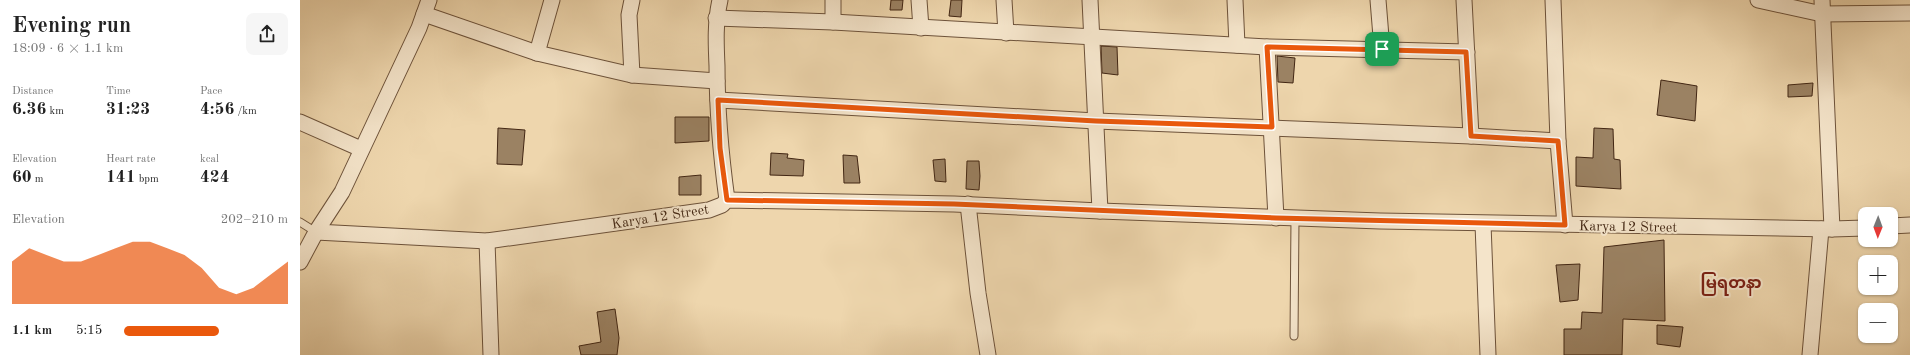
<!DOCTYPE html>
<html lang="en">
<head>
<meta charset="utf-8">
<style>
	:root { --surface:#fff; --page:#f6f6f6; --text:#222; --muted:#767676; --accent:#ea580c }
	body { margin:0; font-family:"Old Standard TT","Noto Sans Myanmar",serif; background:var(--page); color:var(--text); height:100vh; display:flex; flex-direction:column; font-size:15px; white-space:nowrap }
	* { box-sizing:border-box; margin:0 }
	p { font-size:13px; color:var(--muted) }
	.icon { flex:none; width:22px; height:22px; fill:none; stroke:currentColor; stroke-width:2; stroke-linecap:round; stroke-linejoin:round }
	.map { position:relative; flex:1; overflow:hidden }
	.details { display:flex; flex-direction:column; background:var(--surface); width:300px }
	.details>* { flex:none }
	.needle { width:26px; rotate:181deg }
	.controls { position:absolute; left:1558px; top:207px; display:grid; gap:8px }
	.controls a { display:grid; place-items:center; width:40px; height:40px; border-radius:8px; background:var(--surface); box-shadow:0 1px 3px #0004; font-size:20px }
	.pin { position:absolute; display:grid; place-items:center; width:34px; height:34px; color:#fff; margin:-17px; border-radius:8px; box-shadow:0 2px 6px #0006 }
	.round { display:grid; place-items:center; flex:none; width:42px; height:42px; border-radius:8px; background:var(--page) }
	.head { display:flex; align-items:center; justify-content:space-between; height:68px; padding:0 12px }
	h1 { font-size:22px; font-weight:700; line-height:30px }
	.stats { display:grid; grid-template-columns:repeat(3,1fr); gap:6px; height:68px; padding:4px 12px }
	.stats div { display:grid; align-content:center }
	.stats b { font-size:17px; font-weight:700 }
	.stats small { font-size:11px; font-weight:400 }
	.stats p { font-size:11px }
	.chart { height:112px; padding:8px 12px }
	.chart p { display:flex; justify-content:space-between }
	.chart svg { width:100%; height:72px; margin-top:4px; fill:var(--accent); opacity:.7 }
	ul { padding:0 12px; list-style:none; font-size:13px }
	li { display:grid; grid-template-columns:64px 48px 1fr; align-items:center; height:30px }
	li i { height:10px; border-radius:5px; background:var(--accent) }
	main { display:flex; flex:1; min-height:0 }
	.map>svg:first-child { display:block }
	.building { fill:#9b8263; stroke:#422613 }
	.lines { fill:none; stroke-linecap:round; stroke-linejoin:round }
	.lane-casing { stroke:#6d523a; stroke-width:9 }
	.street-casing { stroke:#6d523a; stroke-width:17 }
	.lane { stroke:#f4e4ca; stroke-width:7 }
	.street { stroke:#f4e4ca; stroke-width:15 }
	.route-casing { stroke:#fff; stroke-width:8 }
	.route { stroke:#ea580c; stroke-width:5 }
	.labels { text-anchor:middle; stroke-width:4; stroke-linejoin:round; paint-order:stroke }
	.street-label { font-size:14px; fill:#422613; stroke:#f4e4ca }
	.quarter-label { font-size:16px; font-weight:bold; fill:#7a1f14; stroke:#f4e4ca }
</style>
</head>
<body>
<main>
<section class="details">
<div class="head"><div><h1>Evening run</h1><p>18:09 · 6 × 1.1 km</p></div><a class="round"><svg class="icon" aria-label="share" viewBox="0 0 24 24"><path d="M12 15V3M7 8l5-5 5 5M5 13v7h14v-7"/></svg></a></div>
<div class="stats">
<div><p>Distance</p><b>6.36<small> km</small></b></div>
<div><p>Time</p><b>31:23</b></div>
<div><p>Pace</p><b>4:56<small> /km</small></b></div>
</div>
<div class="stats">
<div><p>Elevation</p><b>60<small> m</small></b></div>
<div><p>Heart rate</p><b>141<small> bpm</small></b></div>
<div><p>kcal</p><b>424</b></div>
</div>
<div class="chart"><p><span>Elevation</span>202–210 m</p>
<svg viewBox="0 0 160 44" preserveAspectRatio="none"><path d="M0 44V18L10 10L20 14L30 18L40 18L50 14L60 10L70 6L80 6L90 10L100 14L110 22L120 34L130 38L140 34L150 26L160 18V44z"/></svg>
</div>
<ul>
<li><b>1.1 km</b>5:15<i style="width:58%"></i></li>
</ul>
</section>
<div class="map">
<svg width="1610" height="355" viewBox="0 0 1610 355">
	<rect width="100%" height="100%" fill="#eed6ad"/>
	<filter id="stains"><feTurbulence type="fractalNoise" baseFrequency=".005" numOctaves="4"/><feColorMatrix values="0 0 0 0 .2 0 0 0 0 .09 0 0 0 0 .02 0 0 0 .5 -.17"/></filter>
	<radialGradient id="worn" r=".72"><stop offset=".6" stop-color="#630" stop-opacity="0"/><stop offset="1" stop-color="#630" stop-opacity=".3"/></radialGradient>
	<!-- building -->
	<g class="building">
		<path d="M591,0H603L602,10H590Z"/>
		<path d="M651,0H662L661,17L649,16Z"/>
		<path d="M801,46L817,47L818,75L802,73Z"/>
		<path d="M977,56L995,58L993,83L978,82Z"/>
		<path d="M1361,80L1397,86L1395,121L1357,115Z"/>
		<path d="M1513,83L1512,96L1488,97V85Z"/>
		<path d="M375,117H409V141L375,143Z"/>
		<path d="M198,128L225,130L222,165L197,164Z"/>
		<path d="M1294,128L1313,129L1314,159L1320,160L1321,189L1276,186V157L1293,158Z"/>
		<path d="M471,153L488,154L487,158L504,160L503,176L470,175Z"/>
		<path d="M543,155L557,156L560,183H544Z"/>
		<path d="M645,159L646,182L635,181L633,160Z"/>
		<path d="M667,161H679L680,176L679,190L666,189Z"/>
		<path d="M401,175V195H379V177Z"/>
		<path d="M1364,240L1365,321L1323,319L1322,355H1264V329H1281L1282,312L1302,313L1304,247Z"/>
		<path d="M1280,264L1278,300L1260,302L1256,265Z"/>
		<path d="M315,309L319,338L317,355H281L279,346L301,342L297,312Z"/>
		<path d="M1357,325L1383,327L1380,347L1357,344Z"/>
	</g>
	<g class="lines">
		<defs>
			<g id="lane">
				<path d="M0,222L16,232"/>
				<path d="M994,336L995,219"/>
			</g>
			<g id="street">
				<path d="M420,0C415,22 416,44 417,66C417,111 421,156 427,200"/>
				<path d="M533,0V22"/>
				<path d="M619,0L621,28"/>
				<path d="M704,0L706,33"/>
				<path d="M790,0L800,211"/>
				<path d="M935,0L937,45"/>
				<path d="M1078,0L1082,49"/>
				<path d="M1164,0L1171,136"/>
				<path d="M1253,0L1258,141L1265,225"/>
				<path d="M1458,0L1522,14L1610,13"/>
				<path d="M1522,0L1532,229"/>
				<path d="M124,14L237,53L332,75L417,81"/>
				<path d="M416,18L533,22L967,47L1167,52"/>
				<path d="M967,47L976,218"/>
				<path d="M237,53L252,0"/>
				<path d="M332,75L329,15L332,0"/>
				<path d="M418,100L796,121L1171,136L1258,141"/>
				<path d="M0,122L61,149"/>
				<path d="M668,204L678,293L688,355"/>
				<path d="M1183,224L1188,355"/>
				<path d="M1591,226L1610,225"/>
				<path d="M16,232L187,241L409,210L422,205L427,200L654,204L800,211L1080,221L1532,229L1565,228"/>
				<path d="M187,241L191,355"/>
				<path d="M0,262L16,232L42,192L119,28L129,0"/>
				<path d="M1510,355L1521,229"/>
			</g>
		</defs>
		<!-- lane casing -->
		<use href="#lane" class="lane-casing"/>
		<!-- street casing -->
		<use href="#street" class="street-casing"/>
		<!-- lane -->
		<use href="#lane" class="lane"/>
		<!-- street -->
		<use href="#street" class="street"/>
	</g>
	<g class="lines">
		<defs>
			<path id="route" d="M967,47L1166,52L1171,136L1258,141L1265,225L976,218L654,204L427,200L420,148L418,100L796,121L972,127Z"/>
		</defs>
		<!-- route casing -->
		<use href="#route" class="route-casing"/>
		<!-- route -->
		<use href="#route" class="route"/>
	</g>
	<g class="labels">
		<!-- street labels -->
		<g class="street-label">
			<text transform="translate(360 216) rotate(-9)" y="5">Karya 12 Street</text>
			<text transform="translate(1328 226) rotate(1)" y="5">Karya 12 Street</text>
		</g>
		<!-- quarter labels -->
		<g class="quarter-label">
			<text x="1431" y="288">မြရတနာ</text>
		</g>
	</g>
	<rect width="100%" height="100%" filter="url(#stains)"/>
	<rect width="100%" height="100%" fill="url(#worn)"/>
</svg>
<div class="controls">
<a><svg class="needle" viewBox="-14 -14 28 28"><path d="M0-13l5 13h-10z" fill="#e53935"/><path d="M0 13l5-13h-10z" fill="#767676"/></svg></a>
<a>+</a>
<a>−</a>
</div>
<div class="pin" style="left:1082px;top:49px;background:#1e9e55"><svg class="icon" aria-label="arrive" viewBox="0 0 24 24"><path d="M6 21V4h12l-3 4 3 4H6"/></svg></div>
</div>
</main>
</body>
</html>
